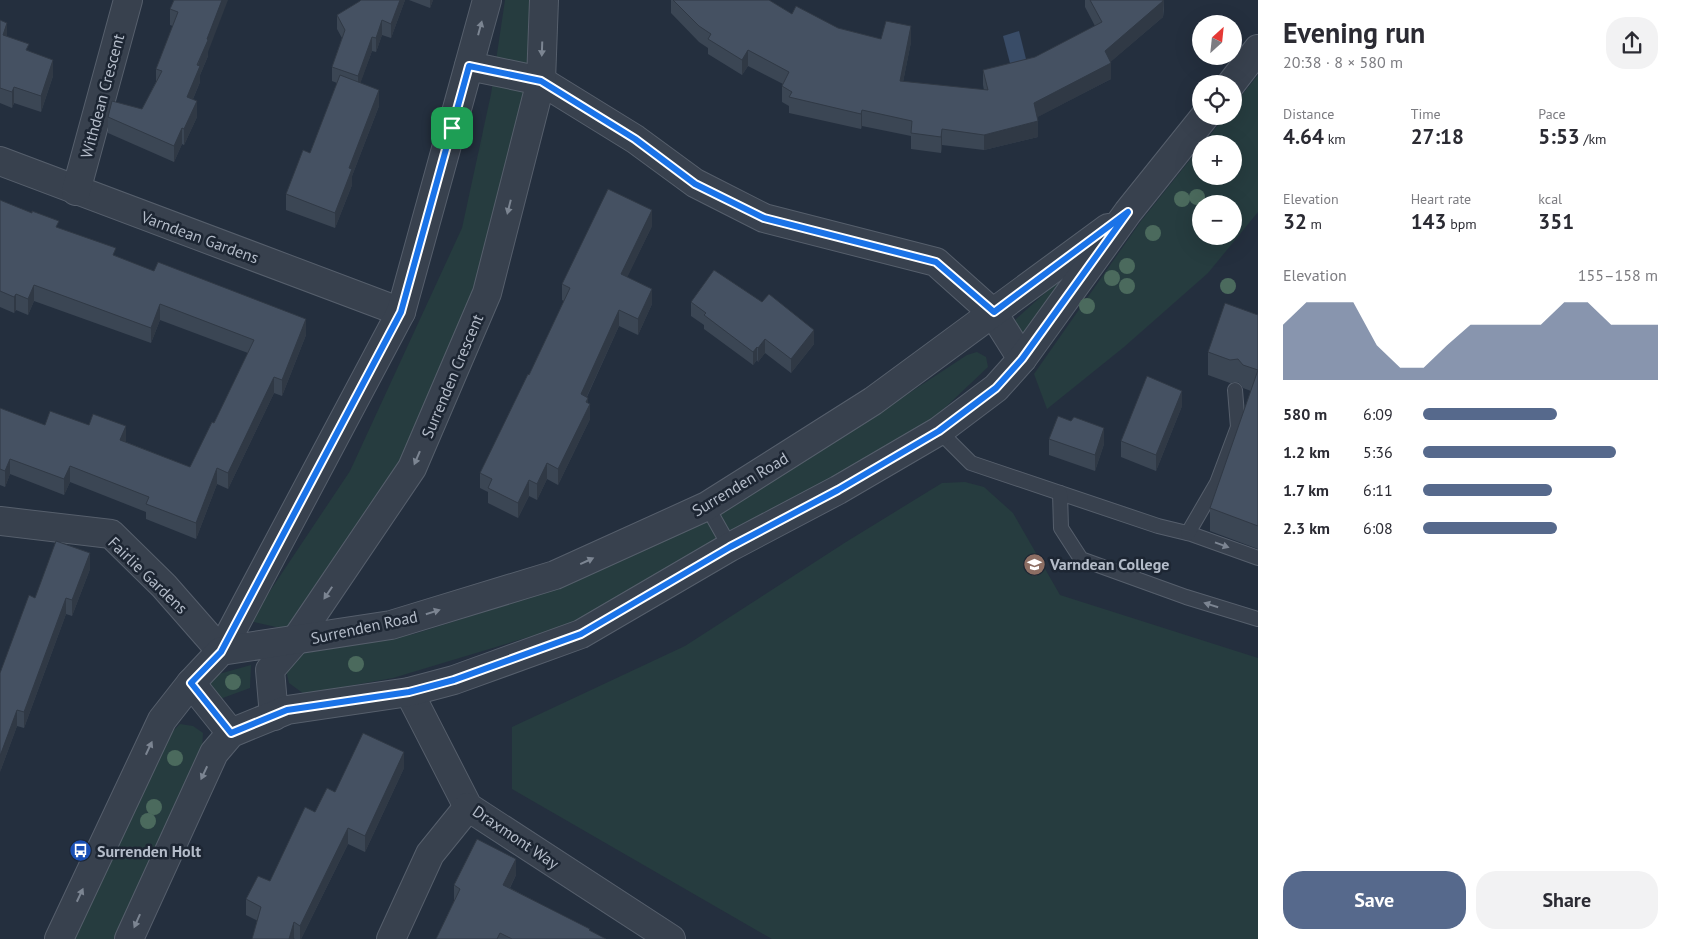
<!DOCTYPE html>
<html lang="en">
<head>
<meta charset="utf-8">
<style>
	:root { --surface:#fff; --page:#f2f2f3; --text:#2b2b33; --muted:#7c7c81; --accent:#56698c }
	body { margin:0; font-family:"PT Sans",sans-serif; background:var(--page); color:var(--text); height:100vh; display:flex; flex-direction:column; font-size:19px; white-space:nowrap }
	* { box-sizing:border-box; margin:0 }
	p { font-size:16px; color:var(--muted) }
	.icon { flex:none; width:28px; height:28px; fill:none; stroke:currentColor; stroke-width:2; stroke-linecap:round; stroke-linejoin:round }
	.map { position:relative; flex:1; overflow:hidden }
	.sheet { display:flex; flex-direction:column; background:var(--surface); width:425px }
	.sheet>* { flex:none }
	.needle { width:32px; rotate:27deg }
	.controls { position:absolute; left:1192px; top:15px; display:grid; gap:10px }
	.controls a { display:grid; place-items:center; width:50px; height:50px; border-radius:50%; background:var(--surface); box-shadow:0 5px 20px #0002; font-size:25px }
	.pin { position:absolute; display:grid; place-items:center; width:42px; height:42px; color:#fff; margin:-21px; border-radius:10px; box-shadow:0 2px 8px #0006 }
	.round { display:grid; place-items:center; flex:none; width:52px; height:52px; border-radius:20px; background:var(--page) }
	.head { display:flex; align-items:center; justify-content:space-between; height:85px; padding:0 25px }
	h1 { font-size:28px; font-weight:700; line-height:38px }
	.figures { display:grid; grid-template-columns:repeat(3,1fr); gap:8px; height:85px; padding:5px 25px }
	.figures div { display:grid; align-content:center }
	.figures b { font-size:21px; font-weight:700 }
	.figures small { font-size:14px; font-weight:400 }
	.figures p { font-size:14px }
	.chart { height:140px; padding:10px 25px }
	.chart p { display:flex; justify-content:space-between }
	.chart svg { width:100%; height:90px; margin-top:5px; fill:var(--accent); opacity:.7 }
	.primary-button { display:flex; gap:10px; margin-top:auto; padding:10px 25px }
	.primary-button a { flex:1; height:58px; border-radius:20px; background:var(--accent); color:#fff; font-size:20px; font-weight:700; line-height:58px; text-align:center }
	.primary-button a+a { background:var(--page); color:var(--text) }
	ul { padding:0 25px; list-style:none; font-size:16px }
	li { display:grid; grid-template-columns:80px 60px 1fr; align-items:center; height:38px }
	li i { height:12px; border-radius:6px; background:var(--accent) }
	main { display:flex; flex:1; min-height:0 }
	.map>svg:first-child { display:block }
	.green { fill:#263c3f; fill-rule:evenodd }
	.water { fill:#394c67 }
	.lines { fill:none; stroke-linecap:round; stroke-linejoin:round }
	.service-casing { stroke:#565f6c; stroke-width:16 }
	.minor-casing { stroke:#565f6c; stroke-width:30 }
	.tertiary-casing { stroke:#565f6c; stroke-width:30 }
	.service { stroke:#38414e; stroke-width:14 }
	.minor { stroke:#38414e; stroke-width:28 }
	.tertiary { stroke:#38414e; stroke-width:28 }
	.tree { fill:#4b6a5d }
	.wall { fill:#3b4654 }
	.shaded-wall { fill:#303945 }
	.building { fill:#455162; stroke:#303945 }
	.oneway { fill:#7c8592 }
	.route-casing { stroke:#fff; stroke-width:10 }
	.route { stroke:#1a73e8; stroke-width:6 }
	.labels { text-anchor:middle; stroke-width:5; stroke-linejoin:round; paint-order:stroke }
	.street-label { font-size:16px; fill:#b4bcc9; stroke:#1d2633 }
	.poi-label { font-size:16px; font-weight:bold; fill:#b4bcc9; stroke:#1d2633; text-anchor:start }
</style>
</head>
<body>
<main>
<div class="map">
<svg width="1258" height="939" viewBox="0 0 1258 939">
	<rect width="100%" height="100%" fill="#242f3e"/>
	<!-- green -->
	<g class="green">
		<path d="M505,0H543L484,292L399,461L289,630L250,621L350,471L462,228L491,94Z"/>
		<path d="M1258,75V212L1208,273L1124,347L1047,409L1034,374L1141,221L1201,146V176H1234V144H1203L1225,116H1234V105ZM1201,204H1234V236H1201Z"/>
		<path d="M1056,283L1060,286L1027,334L1018,333L1012,326L1016,319Z"/>
		<path d="M977,352L986,357L988,367L915,436L569,625L393,678L304,694L289,683L286,670L295,655L414,634L554,590L697,520L856,428L967,355Z"/>
		<path d="M965,482L984,487L1013,513L1060,595L1258,658V939H772L512,789V727L685,646L846,542L942,483Z"/>
		<path d="M251,665L250,688L220,699L201,679Z"/>
		<path d="M180,724L193,726L203,733L202,750L118,939H75L167,737Z"/>
	</g>
	<!-- water -->
	<path class="water" d="M1019,31L1027,63L1011,67L1003,36Z"/>
	<g class="lines">
		<defs>
			<g id="service">
				<path d="M939,431L971,463L1158,526L1191,534L1258,558"/>
				<path d="M1060,493L1061,528L1081,559L1186,597L1258,619"/>
				<path d="M707,506L730,547"/>
				<path d="M1188,533L1217,483L1238,427L1235,390"/>
			</g>
			<g id="minor">
				<path d="M469,66L541,81L635,139L695,183L764,218L936,262L993,313L1022,359"/>
				<path d="M0,161L401,312"/>
				<path d="M76,191L128,0"/>
				<path d="M0,521L111,534L164,586L221,651L401,312L487,0"/>
				<path d="M295,641L412,468L487,293L541,81L544,0"/>
				<path d="M409,692L468,807L671,939"/>
				<path d="M391,939L430,854L468,807"/>
			</g>
			<g id="tertiary">
				<path d="M1231,84L1258,49"/>
				<path d="M191,683L231,733"/>
				<path d="M274,716L270,670L295,641"/>
				<path d="M59,939L162,720L191,683L221,651L391,625L555,575L707,506L873,401L1108,228"/>
				<path d="M129,939L214,753L231,733L287,710L409,692L454,680L581,634L730,547L838,490L939,431L996,388L1022,359L1128,212L1205,116"/>
			</g>
		</defs>
		<!-- service casing -->
		<use href="#service" class="service-casing"/>
		<!-- minor casing -->
		<use href="#minor" class="minor-casing"/>
		<!-- tertiary casing -->
		<use href="#tertiary" class="tertiary-casing"/>
		<!-- service -->
		<use href="#service" class="service"/>
		<!-- minor -->
		<use href="#minor" class="minor"/>
		<!-- tertiary -->
		<use href="#tertiary" class="tertiary"/>
	</g>
	<!-- trees -->
	<g class="tree">
		<circle cx="1197" cy="197" r="8"/>
		<circle cx="1182" cy="199" r="8"/>
		<circle cx="1153" cy="233" r="8"/>
		<circle cx="1127" cy="266" r="8"/>
		<circle cx="1112" cy="278" r="8"/>
		<circle cx="1127" cy="286" r="8"/>
		<circle cx="1228" cy="286" r="8"/>
		<circle cx="1087" cy="306" r="8"/>
		<circle cx="356" cy="664" r="8"/>
		<circle cx="233" cy="682" r="8"/>
		<circle cx="175" cy="758" r="8"/>
		<circle cx="154" cy="807" r="8"/>
		<circle cx="148" cy="821" r="8"/>
	</g>
	<!-- wall -->
	<g class="wall">
		<path d="M174,0L208,52V56L200,75V82L193,99L197,117L184,145L182,144L174,162L108,133V117L142,109L156,82V69L173,26L170,25V9Z"/>
		<path d="M361,0H405L391,38L382,35L376,52L372,51L360,83L379,106L352,176V185L335,228L286,210V194L310,153L337,83L332,81V67L342,38L337,29V15L360,1Z"/>
		<path d="M409,0H433L430,8Z"/>
		<path d="M671,0H769L792,14L838,28L881,39L911,42L903,82L984,90L983,85V70L1035,57L1095,26L1085,7V0H1164V10L1163,17L1110,62L1111,79L1037,117L1038,137L984,150L942,145L941,153L911,149V136L862,126L861,129L789,113V106L782,102V86L783,84L748,66L742,75L708,54V48L699,42L671,13Z"/>
		<path d="M0,20L7,36L29,51L53,76L41,112L14,103L12,108L0,103Z"/>
		<path d="M0,200L116,256L306,335L282,396L274,393L228,489L217,484L196,539L146,519V512L70,482L64,495L10,474L5,487L0,485V408L45,425L126,442L190,467L214,423L248,353L160,320L151,343L34,301L28,315L16,310L14,313L0,307Z"/>
		<path d="M652,226L627,277L652,304L638,335L619,326L587,397L590,419L558,485L547,479L537,500L529,496L518,518L488,503V492L480,488V473L529,375L564,301L562,300V284Z"/>
		<path d="M691,302L814,344L791,373L765,353L758,362L757,360L753,365L704,329V325L691,316Z"/>
		<path d="M1258,315V549L1210,531V508L1251,391L1243,388L1238,382L1230,383L1208,375V352Z"/>
		<path d="M1182,406L1156,471L1121,457V441Z"/>
		<path d="M1071,421L1104,444L1095,471L1049,455V439Z"/>
		<path d="M90,569L72,616L66,614L24,728L17,726L0,772L35,598Z"/>
		<path d="M404,768L365,852L348,844L301,939H295L246,915V899L270,881L315,812L335,792Z"/>
		<path d="M516,875L510,888L606,939H436L454,901V885Z"/>
	</g>
	<!-- shaded-wall -->
	<g class="shaded-wall">
		<path d="M222,0H228L208,52V56L200,75V82L187,113V97L207,39Z"/>
		<path d="M400,0H405L391,38V24Z"/>
		<path d="M430,0H433L430,8Z"/>
		<path d="M1161,0H1164L1163,17L1107,65L1111,63V79L1034,119V103Z"/>
		<path d="M382,20V35L376,52V38Z"/>
		<path d="M7,23V39L3,35Z"/>
		<path d="M911,26V42L900,97V81Z"/>
		<path d="M372,37V51L358,90V76Z"/>
		<path d="M748,50V66L742,75V60Z"/>
		<path d="M53,60V76L41,112V96Z"/>
		<path d="M14,87V103L12,108V92Z"/>
		<path d="M379,90V106L352,176V185L335,228V213L349,168Z"/>
		<path d="M197,101V117L184,145V129Z"/>
		<path d="M862,110V126L861,129V114Z"/>
		<path d="M1038,121V137L984,150V135Z"/>
		<path d="M182,128V144L174,162V146Z"/>
		<path d="M942,129V145L941,153V137Z"/>
		<path d="M652,210V226L621,290V274Z"/>
		<path d="M34,285V301L28,315V299Z"/>
		<path d="M652,289V304L638,335V319Z"/>
		<path d="M16,294V310L14,313V297Z"/>
		<path d="M160,304V320L151,343V328Z"/>
		<path d="M619,310V326L581,409V394Z"/>
		<path d="M306,319V335L282,396V380Z"/>
		<path d="M814,330V344L791,373V359Z"/>
		<path d="M765,339V353L758,362V348Z"/>
		<path d="M757,347V360L753,365V352Z"/>
		<path d="M274,377V393L228,489V473Z"/>
		<path d="M1182,391V406L1156,471V455Z"/>
		<path d="M588,398V406L590,404V419L558,485V469Z"/>
		<path d="M126,426V442L120,440Z"/>
		<path d="M1104,428V444L1095,471V455Z"/>
		<path d="M10,459V474L5,487V471Z"/>
		<path d="M547,463V479L537,500V484Z"/>
		<path d="M70,466V482L64,495V479Z"/>
		<path d="M217,468V484L196,539V523Z"/>
		<path d="M529,480V496L518,518V503Z"/>
		<path d="M90,553V569L72,616V600Z"/>
		<path d="M66,598V614L24,728V712Z"/>
		<path d="M17,710V726L0,772V756Z"/>
		<path d="M404,752V768L365,852V836Z"/>
		<path d="M348,828V844L301,939H300V926Z"/>
		<path d="M516,859V875L503,901V885Z"/>
		<path d="M294,922V938L293,939H289Z"/>
	</g>
	<!-- building -->
	<g class="building">
		<path d="M174,0H222L207,39L208,40L197,65L200,66L187,97L197,101L184,129L182,128L174,146L108,117L112,101L142,109L162,71L156,69L178,12L170,9Z"/>
		<path d="M361,0H400L391,24L382,20L376,38L372,37L358,76L332,67L345,30L337,15L360,1Z"/>
		<path d="M673,0H769L792,14L796,6L838,28L881,39L886,21L911,26L900,81L988,90L983,70L1035,57L1102,22L1090,0H1163V1L1105,51L1111,63L1034,103L1038,121L984,135L942,129L941,137L911,133L912,121L862,110L861,114L789,97L792,92L782,86L789,72L748,50L742,60L708,39L711,34L699,26Z"/>
		<path d="M0,20L7,23L3,35L29,44L26,50L53,60L41,96L14,87L12,92L0,88Z"/>
		<path d="M340,75L379,90L349,168L352,169L335,213L286,194L303,150L310,153Z"/>
		<path d="M608,189L652,210L621,274L652,289L638,319L619,310L581,394L588,398L586,402L590,404L558,469L547,463L537,484L529,480L518,503L488,488L492,479L480,473L528,374L529,375L570,288L562,284Z"/>
		<path d="M0,200L32,213V211L59,221L56,227L116,248L113,255L154,271L158,262L306,319L282,380L274,377L228,473L217,468L196,523L146,504L149,497L70,466L64,479L10,459L5,471L0,469V408L45,425L50,411L89,425L93,414L126,426L120,440L190,467L212,422L214,423L254,340L160,304L151,328L34,285L28,299L16,294L14,297L0,291Z"/>
		<path d="M714,270L762,302L769,294L814,330L791,359L765,339L758,348L757,347L753,352L704,315L706,313L691,302Z"/>
		<path d="M1225,303L1258,315V526L1210,508L1258,370L1243,365L1238,359L1230,360L1208,352Z"/>
		<path d="M1147,376L1182,391L1156,455L1121,441Z"/>
		<path d="M1058,416L1071,421L1074,417L1104,428L1095,455L1049,439Z"/>
		<path d="M56,541L90,553L72,600L66,598L24,712L17,710L0,756V673L29,595L35,598Z"/>
		<path d="M363,733L404,752L365,836L348,828L300,926L294,922L289,939H252L261,907L246,899L258,876L270,881L305,807L315,812L327,788L335,792Z"/>
		<path d="M477,839L516,859L503,885L590,929L589,930L606,939H512L500,933L497,939H436L460,889L454,885Z"/>
	</g>
	<!-- one-way arrows -->
	<defs><path id="oneway-solid" d="M-6-.8H1V-3.2L6.5 0L1 3.2V.8H-6Z" transform="scale(1.25)"/></defs>
	<g class="oneway">
		<use href="#oneway-solid" transform="translate(480 28) rotate(-75)"/>
		<use href="#oneway-solid" transform="translate(542 49) rotate(92)"/>
		<use href="#oneway-solid" transform="translate(509 207) rotate(104)"/>
		<use href="#oneway-solid" transform="translate(417 458) rotate(113)"/>
		<use href="#oneway-solid" transform="translate(1222 545) rotate(20)"/>
		<use href="#oneway-solid" transform="translate(587 561) rotate(-25)"/>
		<use href="#oneway-solid" transform="translate(328 593) rotate(124)"/>
		<use href="#oneway-solid" transform="translate(1211 605) rotate(-163)"/>
		<use href="#oneway-solid" transform="translate(433 612) rotate(-17)"/>
		<use href="#oneway-solid" transform="translate(149 748) rotate(-65)"/>
		<use href="#oneway-solid" transform="translate(204 773) rotate(115)"/>
		<use href="#oneway-solid" transform="translate(80 895) rotate(-65)"/>
		<use href="#oneway-solid" transform="translate(137 921) rotate(114)"/>
	</g>
	<g class="lines">
		<defs>
			<path id="route" d="M469,66L541,81L635,139L695,184L764,218L936,262L994,312L1128,212L1022,359L996,388L939,431L838,490L730,547L581,634L454,680L409,692L287,710L231,733L191,683L221,652L401,312Z"/>
		</defs>
		<!-- route casing -->
		<use href="#route" class="route-casing"/>
		<!-- route -->
		<use href="#route" class="route"/>
	</g>
	<!-- icons -->
	<defs>
		<symbol id="university-disc" viewBox="-11 -11 22 22"><circle r="9.5" fill="#8d6e63" stroke="#1d2633"/><path d="M0-5L7-2L0 1L-7-2ZM-4 1L0 2.5L4 1V4Q0 6-4 4Z" fill="#fff"/></symbol>
		<symbol id="bus-disc" viewBox="-11 -11 22 22"><circle r="9.5" fill="#1a4fb4" stroke="#1d2633"/><path d="M-5-6H5V4H4V6H2V4H-2V6H-4V4H-5ZM-3.5-4V0h7V-4ZM-3.5 1.2v1.5H-2V1.2ZM2 1.2v1.5H3.5V1.2Z" fill="#fff"/></symbol>
	</defs>
	<g fill-rule="evenodd">
		<use href="#university-disc" x="1022" y="552" width="25" height="25"/>
		<use href="#bus-disc" x="68" y="838" width="25" height="25"/>
	</g>
	<g class="labels">
		<!-- street labels -->
		<g class="street-label">
			<text transform="translate(102 96) rotate(-75)" y="6">Withdean Crescent</text>
			<text transform="translate(200 237) rotate(20)" y="6">Varndean Gardens</text>
			<text transform="translate(452 376) rotate(-67)" y="6">Surrenden Crescent</text>
			<text transform="translate(740 484) rotate(-31)" y="6">Surrenden Road</text>
			<text transform="translate(148 575) rotate(44)" y="6">Fairlie Gardens</text>
			<text transform="translate(364 627) rotate(-12)" y="6">Surrenden Road</text>
			<text transform="translate(516 837) rotate(34)" y="6">Draxmont Way</text>
		</g>
		<!-- poi labels -->
		<g class="poi-label">
			<text x="1050" y="570">Varndean College</text>
			<text x="97" y="857">Surrenden Holt</text>
		</g>
	</g>
</svg>
<div class="controls">
<a><svg class="needle" viewBox="-14 -14 28 28"><path d="M0-13l5 13h-10z" fill="#e53935"/><path d="M0 13l5-13h-10z" fill="#7c7c81"/></svg></a>
<a><svg class="icon" aria-label="locate" viewBox="0 0 24 24"><circle cx="12" cy="12" r="6"/><path d="M12 2v4M12 18v4M2 12h4M18 12h4"/></svg></a>
<a>+</a>
<a>−</a>
</div>
<div class="pin" style="left:452px;top:128px;background:#1e9e55"><svg class="icon" aria-label="arrive" viewBox="0 0 24 24"><path d="M6 21V4h12l-3 4 3 4H6"/></svg></div>
</div>
<section class="sheet">
<div class="head"><div><h1>Evening run</h1><p>20:38 · 8 × 580 m</p></div><a class="round"><svg class="icon" aria-label="share" viewBox="0 0 24 24"><path d="M12 15V3M7 8l5-5 5 5M5 13v7h14v-7"/></svg></a></div>
<div class="figures">
<div><p>Distance</p><b>4.64<small> km</small></b></div>
<div><p>Time</p><b>27:18</b></div>
<div><p>Pace</p><b>5:53<small> /km</small></b></div>
</div>
<div class="figures">
<div><p>Elevation</p><b>32<small> m</small></b></div>
<div><p>Heart rate</p><b>143<small> bpm</small></b></div>
<div><p>kcal</p><b>351</b></div>
</div>
<div class="chart"><p><span>Elevation</span>155–158 m</p>
<svg viewBox="0 0 160 44" preserveAspectRatio="none"><path d="M0 44V17L10 6L20 6L30 6L40 27L50 38L60 38L70 27L80 17L90 17L100 17L110 17L120 6L130 6L140 17L150 17L160 17V44z"/></svg>
</div>
<ul>
<li><b>580 m</b>6:09<i style="width:57%"></i></li>
<li><b>1.2 km</b>5:36<i style="width:82%"></i></li>
<li><b>1.7 km</b>6:11<i style="width:55%"></i></li>
<li><b>2.3 km</b>6:08<i style="width:57%"></i></li>
</ul>
<div class="primary-button"><a>Save</a><a>Share</a></div>
</section>
</main>
</body>
</html>
